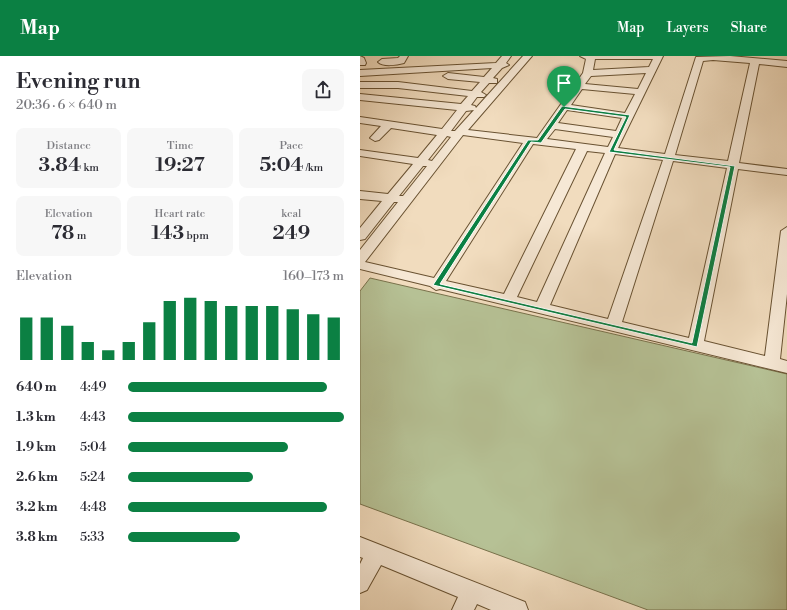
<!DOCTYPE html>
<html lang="en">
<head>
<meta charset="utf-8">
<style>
	:root { --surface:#fff; --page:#f7f7f7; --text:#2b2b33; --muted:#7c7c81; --accent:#0b8043 }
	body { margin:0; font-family:"Libre Bodoni",serif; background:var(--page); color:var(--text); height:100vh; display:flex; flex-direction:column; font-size:15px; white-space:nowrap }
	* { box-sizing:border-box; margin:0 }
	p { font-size:13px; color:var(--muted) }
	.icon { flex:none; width:22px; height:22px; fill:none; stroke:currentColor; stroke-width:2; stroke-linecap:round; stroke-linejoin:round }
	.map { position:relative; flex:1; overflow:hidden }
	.side { display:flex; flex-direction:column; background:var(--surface); width:360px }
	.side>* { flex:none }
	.pin { position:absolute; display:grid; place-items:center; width:34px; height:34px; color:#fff; margin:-41px -17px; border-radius:50% 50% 50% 0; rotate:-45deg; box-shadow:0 0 4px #0007 }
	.pin .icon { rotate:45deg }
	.round { display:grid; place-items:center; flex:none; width:42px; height:42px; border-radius:8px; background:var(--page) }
	.headline { display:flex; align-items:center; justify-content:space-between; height:68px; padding:0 16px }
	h1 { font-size:22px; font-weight:600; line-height:30px }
	.stats { display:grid; grid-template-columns:repeat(3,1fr); gap:6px; height:68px; padding:4px 16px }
	.stats div { display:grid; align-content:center; border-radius:8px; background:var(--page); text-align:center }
	.stats b { font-size:20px; font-weight:600 }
	.stats small { font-size:11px; font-weight:400 }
	.stats p { font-size:11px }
	.chart { height:112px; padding:8px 16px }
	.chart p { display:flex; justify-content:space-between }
	.chart svg { width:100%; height:72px; margin-top:4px; stroke:var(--accent); stroke-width:6 }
	ul { padding:0 16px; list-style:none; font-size:13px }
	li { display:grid; grid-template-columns:64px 48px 1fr; align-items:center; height:30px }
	li i { height:10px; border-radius:5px; background:var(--accent) }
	header { display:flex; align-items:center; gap:24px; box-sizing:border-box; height:56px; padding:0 20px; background:var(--accent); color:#fff }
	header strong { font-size:19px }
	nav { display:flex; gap:22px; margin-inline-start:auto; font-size:14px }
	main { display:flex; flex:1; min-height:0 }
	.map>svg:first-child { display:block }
	.green { fill:#b6c195; stroke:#79724c }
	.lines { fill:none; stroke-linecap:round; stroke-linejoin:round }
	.minor-casing { stroke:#695232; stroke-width:2 }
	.minor { fill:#f6e8d5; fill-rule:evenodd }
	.route { fill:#0b8043; stroke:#fff; fill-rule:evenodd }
</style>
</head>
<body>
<header>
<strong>Map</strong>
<nav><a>Map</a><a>Layers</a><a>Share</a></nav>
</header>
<main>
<section class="side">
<div class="headline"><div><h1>Evening run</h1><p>20:36 · 6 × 640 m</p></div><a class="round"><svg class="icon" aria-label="share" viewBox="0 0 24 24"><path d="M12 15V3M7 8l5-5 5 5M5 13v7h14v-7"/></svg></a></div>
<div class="stats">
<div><p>Distance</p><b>3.84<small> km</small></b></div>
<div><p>Time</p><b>19:27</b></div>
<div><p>Pace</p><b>5:04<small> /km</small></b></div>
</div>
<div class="stats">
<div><p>Elevation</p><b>78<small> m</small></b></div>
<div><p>Heart rate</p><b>143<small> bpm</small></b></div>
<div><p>kcal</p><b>249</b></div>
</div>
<div class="chart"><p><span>Elevation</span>160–173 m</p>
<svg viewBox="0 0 160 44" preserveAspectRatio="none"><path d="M5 44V18M15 44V18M25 44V23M35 44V33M45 44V38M55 44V33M65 44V21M75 44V8M85 44V6M95 44V8M105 44V11M115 44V11M125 44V11M135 44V13M145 44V16M155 44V18"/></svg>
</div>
<ul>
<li><b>640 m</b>4:49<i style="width:92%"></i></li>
<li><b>1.3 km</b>4:43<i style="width:100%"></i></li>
<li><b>1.9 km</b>5:04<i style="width:74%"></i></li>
<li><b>2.6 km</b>5:24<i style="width:58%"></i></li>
<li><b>3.2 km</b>4:48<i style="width:92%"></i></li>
<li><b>3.8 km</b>5:33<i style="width:52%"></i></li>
</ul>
</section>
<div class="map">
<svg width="427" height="554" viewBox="0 0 427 554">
	<rect width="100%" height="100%" fill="#f1dcbe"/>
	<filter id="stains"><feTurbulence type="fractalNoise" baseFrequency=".005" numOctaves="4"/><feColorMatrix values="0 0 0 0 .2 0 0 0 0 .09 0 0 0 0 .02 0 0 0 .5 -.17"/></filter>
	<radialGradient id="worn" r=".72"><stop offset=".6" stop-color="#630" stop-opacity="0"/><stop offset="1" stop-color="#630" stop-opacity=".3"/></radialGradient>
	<!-- green -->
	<path class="green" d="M10,222L427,318V554H288L0,448V235Z"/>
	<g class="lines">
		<defs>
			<g id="minor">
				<path d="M0,0L4,2L6,7L5,9H0Z"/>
				<path d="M40,0H48L44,7C37,9 23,11 18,6L22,3L38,2Z"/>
				<path d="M142,0H151L146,7L149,9L142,12L133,22L137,23V27H129L121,36L126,39L124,41H117L111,49L115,50L116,52L163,0H172L108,74L177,82L223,17L226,3L220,0H303L258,92L305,98L336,1L370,0L427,5V11L399,8L379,107L427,113V119L378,113L344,285L405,300L421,175L427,171V238L420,303L427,305V317L80,233L76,234L70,230L0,213V194L38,146H34L5,183L0,184V172L22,145L0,143V135L28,138L53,108L0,100V94L58,102L77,79L31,72L19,84L15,85L10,82L21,70L0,67V61L82,73L97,54L0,44V38L101,48L108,40L38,32H0V26H38L112,35L120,26L88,23L83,20L88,17L124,21L132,12L0,20V14L136,7ZM235,3H293L289,11L233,14ZM353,4L390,7L368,105L315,99L343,5ZM286,17L278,33L225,28L231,20ZM222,33L275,38L265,57L211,49ZM114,54L95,75H91L106,55ZM207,54L262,62L256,75L198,67ZM195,73L253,81L248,91L187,83ZM103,79L163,87L74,222L5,206ZM87,80L91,81L72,105L68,104ZM173,88L216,93L144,238L86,225ZM227,95L245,97L177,246L157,241ZM255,98L303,104L248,263L190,249ZM313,105L367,112L329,282L262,266ZM63,110H67L43,140H39Z"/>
				<path d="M0,481L165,546L168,554H131L117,548L114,554H92L98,541L21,509L7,534L0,537V508L3,502L0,501Z"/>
			</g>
		</defs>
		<!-- minor casing -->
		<use href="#minor" class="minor-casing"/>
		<!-- minor -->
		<use href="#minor" class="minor"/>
	</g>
	<!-- route -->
	<path class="route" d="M202,50L270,59L254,94L375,110L337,291L73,229L168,84H178ZM205,53L266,61L249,96L370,111L332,287L80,228L171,86L181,87Z"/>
	<rect width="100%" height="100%" filter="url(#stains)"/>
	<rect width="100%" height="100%" fill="url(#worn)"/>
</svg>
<div class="pin" style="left:204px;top:51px;background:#1e9e55"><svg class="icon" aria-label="arrive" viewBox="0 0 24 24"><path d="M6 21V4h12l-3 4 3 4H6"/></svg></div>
</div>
</main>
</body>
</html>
